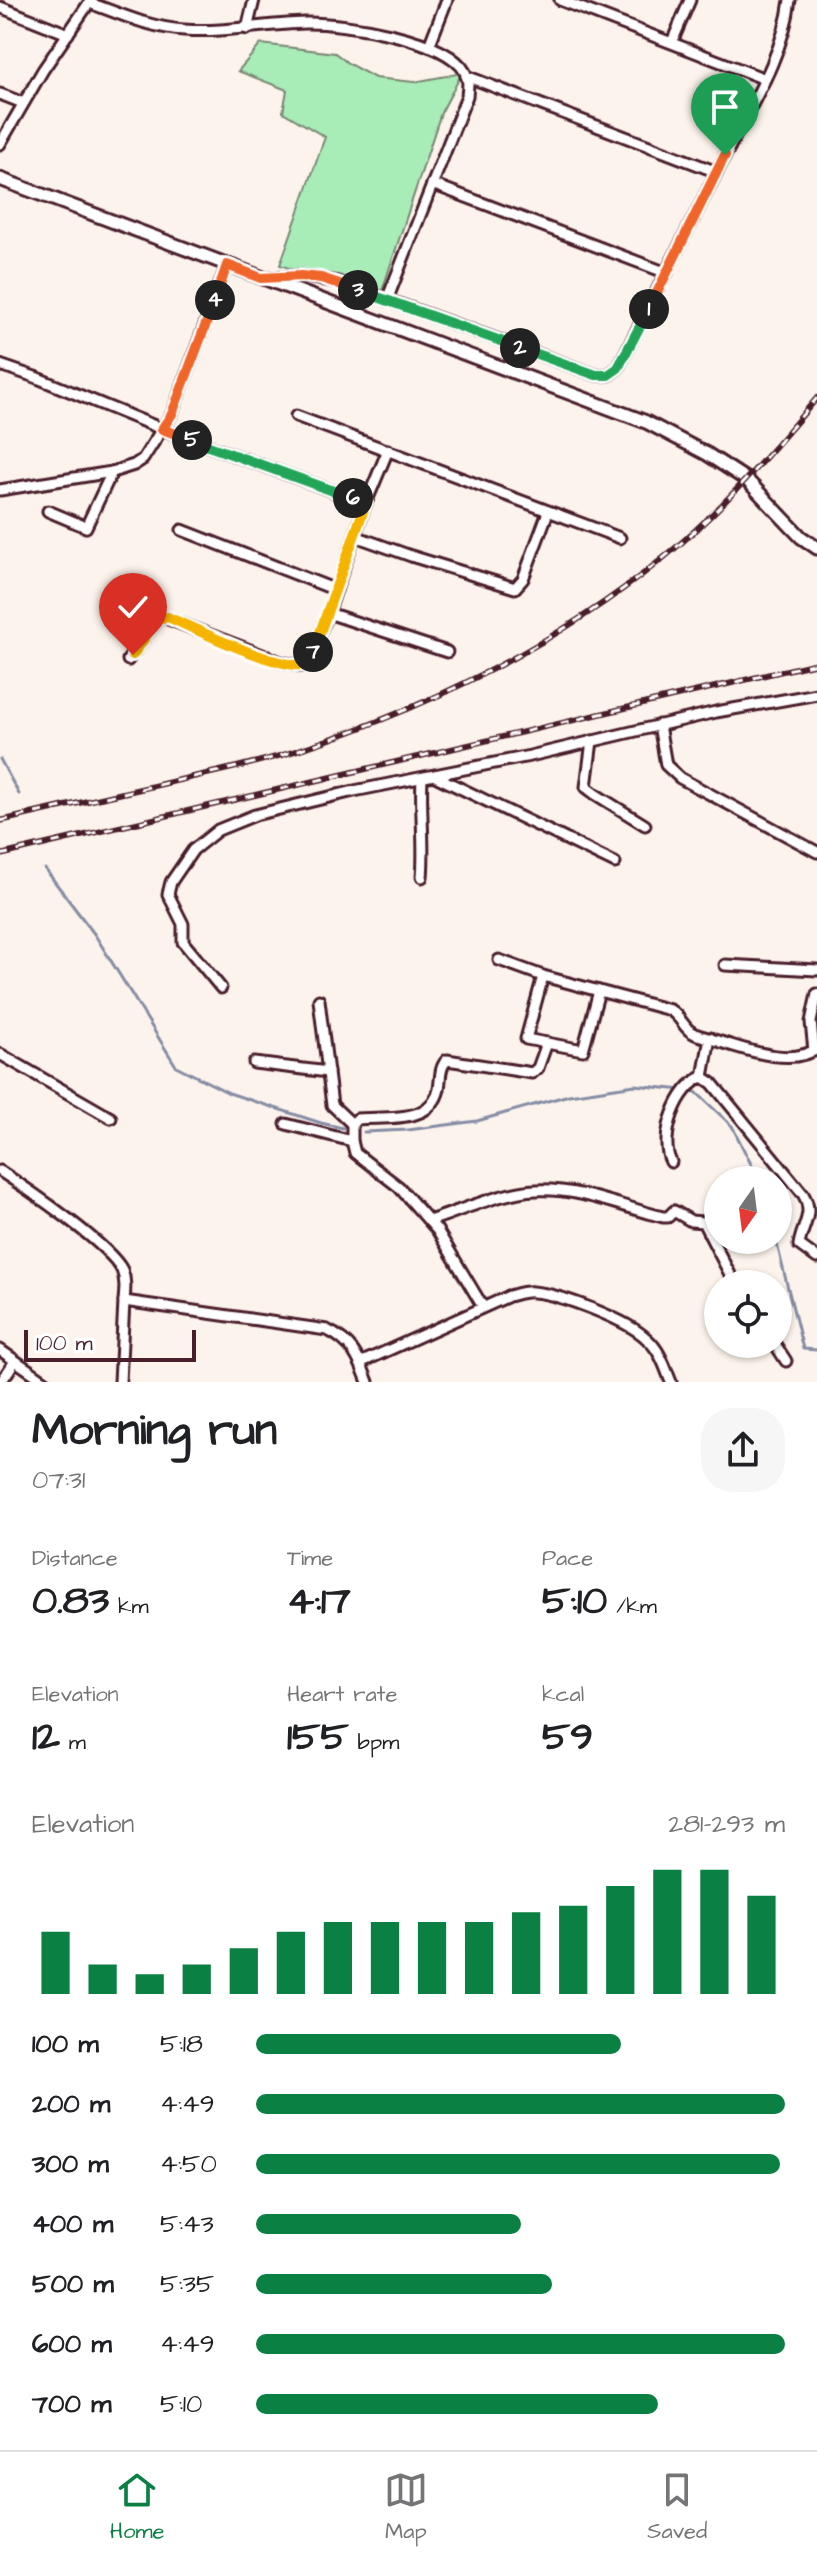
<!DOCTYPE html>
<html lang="en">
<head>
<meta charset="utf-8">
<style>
	:root { --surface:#fff; --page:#f6f6f6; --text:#202124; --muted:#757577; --line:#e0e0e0; --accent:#0b8043 }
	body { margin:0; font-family:"Architects Daughter",sans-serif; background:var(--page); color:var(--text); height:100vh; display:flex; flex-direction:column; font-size:30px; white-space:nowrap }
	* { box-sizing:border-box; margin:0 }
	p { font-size:26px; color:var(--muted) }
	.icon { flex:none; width:44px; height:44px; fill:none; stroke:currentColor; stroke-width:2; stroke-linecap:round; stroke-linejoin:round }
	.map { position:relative; height:1382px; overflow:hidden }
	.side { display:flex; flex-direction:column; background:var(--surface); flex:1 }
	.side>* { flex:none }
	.needle { width:52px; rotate:194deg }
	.tools { position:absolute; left:704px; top:1166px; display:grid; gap:16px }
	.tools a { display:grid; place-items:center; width:88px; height:88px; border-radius:50%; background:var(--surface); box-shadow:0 2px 6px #0004; font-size:40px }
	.scale { position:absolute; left:24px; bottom:20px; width:172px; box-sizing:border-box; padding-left:8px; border:4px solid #4a1f2b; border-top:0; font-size:22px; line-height:28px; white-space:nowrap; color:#4a1f2b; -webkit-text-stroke:6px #fff; paint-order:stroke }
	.pin { position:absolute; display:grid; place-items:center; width:68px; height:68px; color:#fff; margin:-82px -34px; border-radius:50% 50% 50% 0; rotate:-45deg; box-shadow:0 0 8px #0007 }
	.pin .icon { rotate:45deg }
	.km { position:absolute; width:40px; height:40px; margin:-20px; border-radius:50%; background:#222; color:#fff; font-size:22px; line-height:40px; text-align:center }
	.round { display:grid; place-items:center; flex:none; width:84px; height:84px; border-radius:32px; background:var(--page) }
	.head { display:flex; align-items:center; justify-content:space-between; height:136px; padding:0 32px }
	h1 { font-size:44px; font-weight:700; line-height:60px }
	.metrics { display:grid; grid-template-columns:repeat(3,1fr); gap:12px; height:136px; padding:8px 32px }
	.metrics div { display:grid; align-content:center }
	.metrics b { font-size:40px; font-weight:700 }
	.metrics small { font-size:22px; font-weight:400 }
	.metrics p { font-size:22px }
	.chart { height:224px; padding:16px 32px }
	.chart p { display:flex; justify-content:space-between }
	.chart svg { width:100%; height:144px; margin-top:8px; stroke:var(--accent); stroke-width:6 }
	ul { padding:0 32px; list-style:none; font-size:26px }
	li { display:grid; grid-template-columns:128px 96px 1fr; align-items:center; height:60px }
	li i { height:20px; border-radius:10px; background:var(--accent) }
	.menu { display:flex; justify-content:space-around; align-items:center; height:112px; border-top:2px solid var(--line); background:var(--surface); font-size:22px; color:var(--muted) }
	.menu a { display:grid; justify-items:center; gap:4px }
	.menu .on { color:var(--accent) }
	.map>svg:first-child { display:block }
	.green { fill:#a8ecb8; stroke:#798672; stroke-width:2 }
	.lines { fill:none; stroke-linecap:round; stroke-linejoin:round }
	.stream { stroke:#858ca5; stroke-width:3 }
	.minor-casing { stroke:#4a1f2b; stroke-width:15 }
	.tertiary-casing { stroke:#4a1f2b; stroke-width:17 }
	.minor { stroke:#fff; stroke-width:9 }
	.tertiary { stroke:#fff; stroke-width:11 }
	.rail-casing { stroke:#4a1f2b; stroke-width:6 }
	.rail { stroke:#fff; stroke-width:3; stroke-dasharray:9; stroke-linecap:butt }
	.split-1-casing { stroke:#fff; stroke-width:16 }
	.split-2-casing { stroke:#fff; stroke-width:16 }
	.split-3-casing { stroke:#fff; stroke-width:16 }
	.split-4-casing { stroke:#fff; stroke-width:16 }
	.split-5-casing { stroke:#fff; stroke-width:16 }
	.split-6-casing { stroke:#fff; stroke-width:16 }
	.split-7-casing { stroke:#fff; stroke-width:16 }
	.split-8-casing { stroke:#fff; stroke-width:16 }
	.split-9-casing { stroke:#fff; stroke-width:16 }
	.split-1 { stroke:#f0652b; stroke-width:10 }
	.split-2 { stroke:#22a559; stroke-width:10 }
	.split-3 { stroke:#22a559; stroke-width:10 }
	.split-4 { stroke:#f0652b; stroke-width:10 }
	.split-5 { stroke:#f0652b; stroke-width:10 }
	.split-6 { stroke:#22a559; stroke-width:10 }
	.split-7 { stroke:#f5b400; stroke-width:10 }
	.split-8 { stroke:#f5b400; stroke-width:10 }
	.split-9 { stroke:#f5b400; stroke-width:10 }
</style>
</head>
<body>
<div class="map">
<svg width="817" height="1382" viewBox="0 0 817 1382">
	<rect width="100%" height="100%" fill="#fcf4ec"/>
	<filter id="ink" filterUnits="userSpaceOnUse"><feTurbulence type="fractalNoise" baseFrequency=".0125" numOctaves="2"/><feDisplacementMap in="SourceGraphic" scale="16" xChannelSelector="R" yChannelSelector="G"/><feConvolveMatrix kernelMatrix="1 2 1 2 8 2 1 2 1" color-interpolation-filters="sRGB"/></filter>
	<g filter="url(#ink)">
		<!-- green -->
		<path class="green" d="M261,44L335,53L349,64L375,78L414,82L462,73L441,113L379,300L280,265L325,137L283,112L287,90L238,71Z"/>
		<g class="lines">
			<!-- stream -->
			<g class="stream">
				<path d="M0,759L19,794"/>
				<path d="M45,869L95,935L176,1066L229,1093L321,1123L343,1128"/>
				<path d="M690,1091L696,1092L732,1126L759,1180"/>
				<path d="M364,1132L408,1130L477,1121L569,1095L635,1085L682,1090"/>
				<path d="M776,1240L803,1349L817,1350"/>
			</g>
			<defs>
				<g id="minor">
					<path d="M560,0L765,79"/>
					<path d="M90,3C120,14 151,28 184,30C225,33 264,24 305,23C341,22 447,38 465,72C469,80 468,87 467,96L387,300"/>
					<path d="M0,7L68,34"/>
					<path d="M247,29L254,0"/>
					<path d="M672,42L690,0"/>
					<path d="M429,46L447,0"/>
					<path d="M466,76L717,172"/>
					<path d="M0,94L23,103"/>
					<path d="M0,144L43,70L91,0"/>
					<path d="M432,184L667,273"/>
					<path d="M268,278L301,276L338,282L596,375H608L618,368C654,298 689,228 724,158C749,108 783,58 790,0"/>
					<path d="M0,365L35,377L162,429L172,414L227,265"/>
					<path d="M296,416L620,538"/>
					<path d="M0,490L112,472L134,465L143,459L162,429L366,503"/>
					<path d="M48,511L86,527L112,472"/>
					<path d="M182,530L336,590"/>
					<path d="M355,536L411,556L515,588L523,579L548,512"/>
					<path d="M328,613L447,652"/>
					<path d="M128,660L157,620L163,617L281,662L301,666L308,662L328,613L366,503L388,450"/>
					<path d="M659,725L666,765L680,778L817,852"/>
					<path d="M592,741L586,787L595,794L645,825"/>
					<path d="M435,776L615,863"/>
					<path d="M422,877C425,844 420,812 422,778"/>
					<path d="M499,960L543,976L670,1010C685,1020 682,1031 701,1036C732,1044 790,1070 817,1048"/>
					<path d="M725,965L817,970"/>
					<path d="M543,976L526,1039L583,1050L599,991"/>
					<path d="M221,988L183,942V924L168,894L171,882L193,850L218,830L255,815L354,791L530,756L716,712L817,694"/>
					<path d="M319,1000L332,1105L352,1124"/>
					<path d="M814,1051L811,1022L817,994"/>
					<path d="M0,1054L111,1118"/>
					<path d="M254,1063L328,1072"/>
					<path d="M703,1077L710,1038"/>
					<path d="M286,1124L352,1141"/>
					<path d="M671,1162C658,1138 678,1085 703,1077L712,1083L803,1194C815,1214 802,1225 799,1245L817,1258"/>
					<path d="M0,1171C26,1188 110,1245 122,1270C126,1280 125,1290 124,1301"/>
					<path d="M429,1221C460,1211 505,1191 536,1190C580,1188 622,1207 663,1217H668L674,1211L691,1221L703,1222L735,1284"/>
					<path d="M483,1307L437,1230L399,1187L355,1153L352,1141V1124L357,1119C384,1116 431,1125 439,1089C441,1078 439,1068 447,1060L532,1073L538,1068L547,1043"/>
					<path d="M775,1344L786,1361"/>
					<path d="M0,1350L46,1382"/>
					<path d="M360,1363L509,1296C517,1294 525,1291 533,1292C560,1294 628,1320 647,1339C660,1350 665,1367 671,1382"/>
					<path d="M1,1382L15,1361"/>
					<path d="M120,1382L124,1301L327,1330C351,1341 359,1358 368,1382"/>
				</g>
				<path id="tertiary" d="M0,179L646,422L707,454L747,480L801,537L817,548"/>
			</defs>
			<!-- minor casing -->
			<use href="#minor" class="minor-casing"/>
			<!-- tertiary casing -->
			<use href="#tertiary" class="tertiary-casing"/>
			<!-- minor -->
			<use href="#minor" class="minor"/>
			<!-- tertiary -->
			<use href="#tertiary" class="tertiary"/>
			<defs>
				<g id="rail">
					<path d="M0,821C57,808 114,795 171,782C210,773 250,765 289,753C423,710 552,648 662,559C721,512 769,454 817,398"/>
					<path d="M0,855L817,663"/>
				</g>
			</defs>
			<!-- rail casing -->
			<use href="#rail" class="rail-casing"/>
			<!-- rail -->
			<use href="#rail" class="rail"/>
		</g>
	</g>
	<g class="lines" filter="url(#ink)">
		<defs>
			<path id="split-1" d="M649,309L725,155"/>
			<path id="split-2" d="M520,348L596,375H608L618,368L649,309"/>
			<path id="split-3" d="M358,290L520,348"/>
			<path id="split-4" d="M215,300L227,265L261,278L301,276L321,278L358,290"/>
			<path id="split-5" d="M192,440L162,429L172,414L215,300"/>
			<path id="split-6" d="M192,440L353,498"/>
			<path id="split-7" d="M313,652L366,503L353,498"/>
			<path id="split-8" d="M158,619L168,617C197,630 277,669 305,665L313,652"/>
			<path id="split-9" d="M133,655L158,619"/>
		</defs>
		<!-- split-1 casing -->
		<use href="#split-1" class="split-1-casing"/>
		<!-- split-2 casing -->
		<use href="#split-2" class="split-2-casing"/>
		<!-- split-3 casing -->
		<use href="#split-3" class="split-3-casing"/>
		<!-- split-4 casing -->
		<use href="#split-4" class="split-4-casing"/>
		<!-- split-5 casing -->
		<use href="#split-5" class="split-5-casing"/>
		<!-- split-6 casing -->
		<use href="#split-6" class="split-6-casing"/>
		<!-- split-7 casing -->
		<use href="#split-7" class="split-7-casing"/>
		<!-- split-8 casing -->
		<use href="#split-8" class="split-8-casing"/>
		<!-- split-9 casing -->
		<use href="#split-9" class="split-9-casing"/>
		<!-- split-1 -->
		<use href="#split-1" class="split-1"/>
		<!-- split-2 -->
		<use href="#split-2" class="split-2"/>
		<!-- split-3 -->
		<use href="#split-3" class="split-3"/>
		<!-- split-4 -->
		<use href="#split-4" class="split-4"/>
		<!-- split-5 -->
		<use href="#split-5" class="split-5"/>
		<!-- split-6 -->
		<use href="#split-6" class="split-6"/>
		<!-- split-7 -->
		<use href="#split-7" class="split-7"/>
		<!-- split-8 -->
		<use href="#split-8" class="split-8"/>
		<!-- split-9 -->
		<use href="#split-9" class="split-9"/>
	</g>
</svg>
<div class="tools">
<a><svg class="needle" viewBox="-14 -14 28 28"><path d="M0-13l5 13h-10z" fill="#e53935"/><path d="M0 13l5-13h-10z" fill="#757577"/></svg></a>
<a><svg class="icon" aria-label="locate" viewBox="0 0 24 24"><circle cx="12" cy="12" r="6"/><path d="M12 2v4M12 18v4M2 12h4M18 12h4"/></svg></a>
</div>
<div class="scale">100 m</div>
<div class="pin" style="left:725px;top:155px;background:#1e9e55"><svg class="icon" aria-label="arrive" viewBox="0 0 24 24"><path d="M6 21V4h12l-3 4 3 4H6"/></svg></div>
<div class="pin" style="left:133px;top:655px;background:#d93025"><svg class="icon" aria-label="check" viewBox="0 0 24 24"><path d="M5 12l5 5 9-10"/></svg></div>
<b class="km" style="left:649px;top:309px">1</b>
<b class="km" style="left:520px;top:348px">2</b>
<b class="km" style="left:358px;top:290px">3</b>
<b class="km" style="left:215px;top:300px">4</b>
<b class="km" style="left:192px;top:440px">5</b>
<b class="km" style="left:353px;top:498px">6</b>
<b class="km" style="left:313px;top:652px">7</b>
</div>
<section class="side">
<div class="head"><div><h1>Morning run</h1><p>07:31</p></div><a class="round"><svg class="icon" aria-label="share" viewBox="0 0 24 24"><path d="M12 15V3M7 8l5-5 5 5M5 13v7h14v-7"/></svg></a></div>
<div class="metrics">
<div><p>Distance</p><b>0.83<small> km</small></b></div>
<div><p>Time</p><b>4:17</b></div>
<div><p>Pace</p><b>5:10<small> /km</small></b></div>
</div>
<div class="metrics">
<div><p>Elevation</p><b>12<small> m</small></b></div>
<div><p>Heart rate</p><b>155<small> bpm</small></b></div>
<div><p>kcal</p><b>59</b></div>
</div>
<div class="chart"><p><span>Elevation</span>281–293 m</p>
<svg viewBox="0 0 160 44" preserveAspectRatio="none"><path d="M5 44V25M15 44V35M25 44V38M35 44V35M45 44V30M55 44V25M65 44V22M75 44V22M85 44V22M95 44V22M105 44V19M115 44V17M125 44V11M135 44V6M145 44V6M155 44V14"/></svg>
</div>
<ul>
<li><b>100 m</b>5:18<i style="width:69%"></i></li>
<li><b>200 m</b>4:49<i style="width:100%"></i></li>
<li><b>300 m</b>4:50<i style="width:99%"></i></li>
<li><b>400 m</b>5:43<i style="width:50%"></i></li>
<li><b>500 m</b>5:35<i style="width:56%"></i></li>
<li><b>600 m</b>4:49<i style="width:100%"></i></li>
<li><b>700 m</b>5:10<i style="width:76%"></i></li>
</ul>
</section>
<nav class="menu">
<a class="on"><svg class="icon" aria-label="home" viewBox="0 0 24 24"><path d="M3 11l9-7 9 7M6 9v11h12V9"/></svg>Home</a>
<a><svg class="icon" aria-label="map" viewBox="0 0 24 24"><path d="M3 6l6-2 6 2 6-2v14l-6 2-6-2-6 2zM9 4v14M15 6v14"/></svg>Map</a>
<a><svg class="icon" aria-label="saved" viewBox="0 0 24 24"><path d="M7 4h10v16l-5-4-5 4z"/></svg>Saved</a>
</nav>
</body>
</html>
